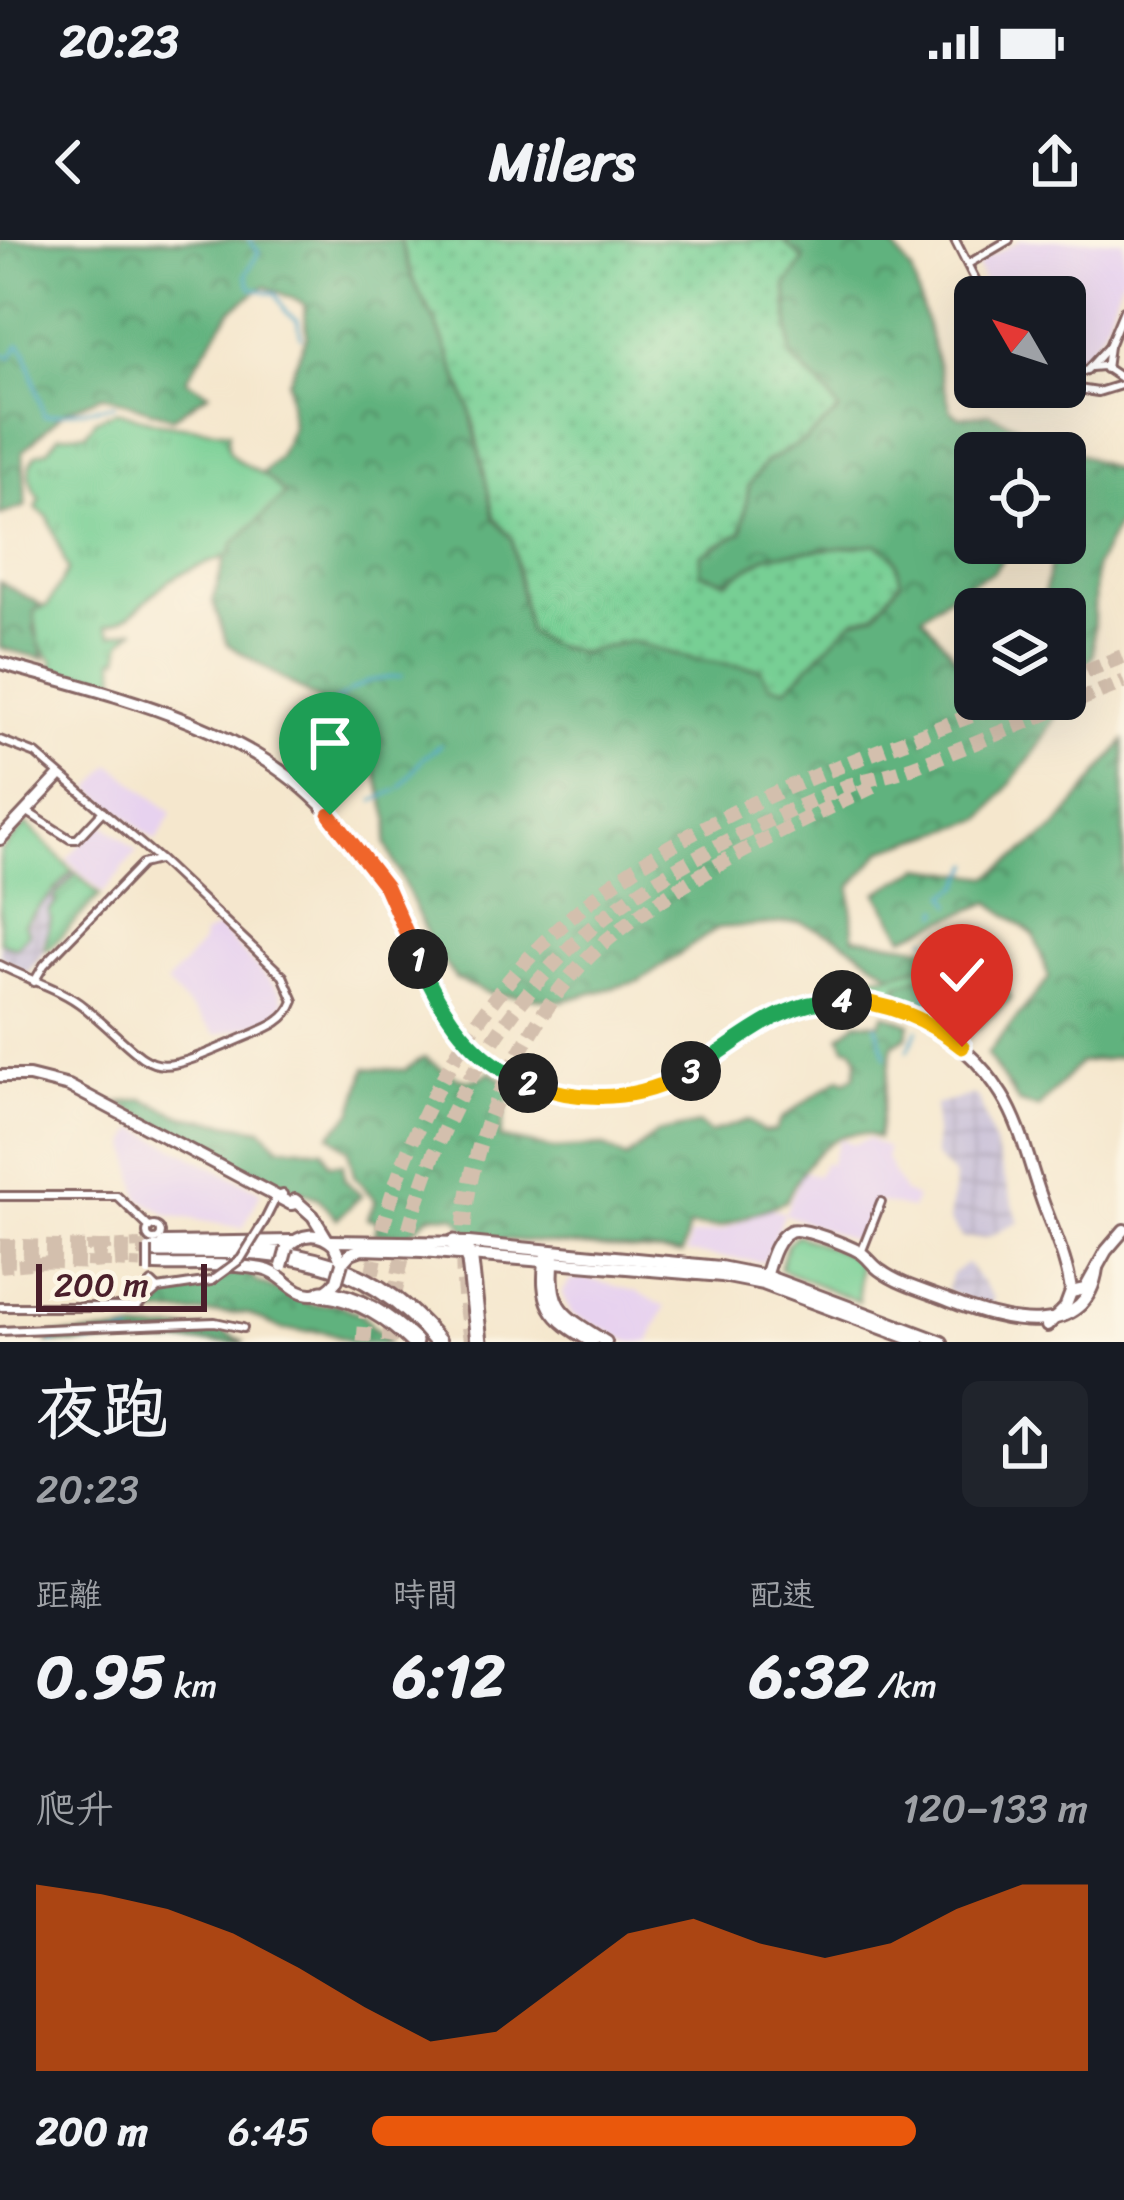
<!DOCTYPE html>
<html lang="zh-TW">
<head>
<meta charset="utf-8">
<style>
	:root { --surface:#171b24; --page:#20242c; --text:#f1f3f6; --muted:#9ea1a6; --accent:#ea580c }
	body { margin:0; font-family:Sriracha,"LXGW WenKai TC",sans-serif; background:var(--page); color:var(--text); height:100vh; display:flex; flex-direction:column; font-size:45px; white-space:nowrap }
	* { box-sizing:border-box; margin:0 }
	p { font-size:39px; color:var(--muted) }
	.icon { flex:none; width:66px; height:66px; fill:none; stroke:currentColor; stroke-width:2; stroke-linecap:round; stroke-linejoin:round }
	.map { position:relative; height:1102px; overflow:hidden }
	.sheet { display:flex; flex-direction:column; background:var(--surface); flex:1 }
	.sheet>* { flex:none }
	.needle { width:78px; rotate:309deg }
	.tools { position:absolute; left:954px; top:36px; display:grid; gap:24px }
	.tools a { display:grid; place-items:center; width:132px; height:132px; border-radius:18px; background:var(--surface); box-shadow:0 12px 48px #0002; font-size:60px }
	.scale { position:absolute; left:36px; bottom:30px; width:171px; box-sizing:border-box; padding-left:12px; border:6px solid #4a1f2b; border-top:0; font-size:33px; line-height:42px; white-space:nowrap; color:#4a1f2b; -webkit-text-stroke:9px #fcf5e5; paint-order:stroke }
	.pin { position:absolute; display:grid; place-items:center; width:102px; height:102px; color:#fff; margin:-123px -51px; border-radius:50% 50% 50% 0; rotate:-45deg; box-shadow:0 0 12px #0007 }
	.pin .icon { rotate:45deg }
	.km { position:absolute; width:60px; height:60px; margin:-30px; border-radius:50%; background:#222; color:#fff; font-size:33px; line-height:60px; text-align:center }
	.round { display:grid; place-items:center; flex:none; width:126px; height:126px; border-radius:18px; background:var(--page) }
	.head { display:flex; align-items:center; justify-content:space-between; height:204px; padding:0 36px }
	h1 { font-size:66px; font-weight:800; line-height:90px }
	.metrics { display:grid; grid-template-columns:repeat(3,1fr); gap:18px; height:204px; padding:12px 36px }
	.metrics div { display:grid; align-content:center }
	.metrics b { font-size:60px; font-weight:800 }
	.metrics small { font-size:33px; font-weight:400 }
	.metrics p { font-size:33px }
	.chart { height:336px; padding:24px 36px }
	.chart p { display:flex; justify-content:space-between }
	.chart svg { width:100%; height:216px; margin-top:12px; fill:var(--accent); opacity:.7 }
	ul { padding:0 36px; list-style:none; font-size:39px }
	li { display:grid; grid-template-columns:192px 144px 1fr; align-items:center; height:90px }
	li i { height:30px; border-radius:15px; background:var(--accent) }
	.status { display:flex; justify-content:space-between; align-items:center; height:84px; padding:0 60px; background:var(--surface); direction:ltr }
	.status svg { height:33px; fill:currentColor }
	header { display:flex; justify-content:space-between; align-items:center; height:156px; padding:0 36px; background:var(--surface); font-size:54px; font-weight:800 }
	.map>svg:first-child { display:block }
	.built { fill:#e7d2ef }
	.industrial { fill:url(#industrial-grid) }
	.grass { fill:url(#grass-dots); stroke:#607760; stroke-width:3 }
	.forest { fill:url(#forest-crowns); stroke:#566854; stroke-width:3; fill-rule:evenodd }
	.park { fill:url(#park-tufts); stroke:#607760; stroke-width:3 }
	.garden { fill:url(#garden-furrows); stroke:#607760; stroke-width:3 }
	.pitch { fill:#77cf94; stroke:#607760; stroke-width:3 }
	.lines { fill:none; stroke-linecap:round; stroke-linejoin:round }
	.stream { stroke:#49a6c7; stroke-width:3 }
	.secondary-tunnel { stroke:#d3bfad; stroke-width:10; stroke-dasharray:10 5; stroke-linecap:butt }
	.primary-tunnel { stroke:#d3bfad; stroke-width:12; stroke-dasharray:12 6; stroke-linecap:butt }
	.highway-tunnel { stroke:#d3bfad; stroke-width:15; stroke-dasharray:15 8; stroke-linecap:butt }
	.street-casing { stroke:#866564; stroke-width:12 }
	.secondary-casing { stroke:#866564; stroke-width:16 }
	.highway-casing { stroke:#866564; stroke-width:21 }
	.street { stroke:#fff; stroke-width:6 }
	.secondary { stroke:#fff; stroke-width:10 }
	.highway { stroke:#fff; stroke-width:15 }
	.street-bridge-casing { stroke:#866564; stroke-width:12; stroke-linecap:butt }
	.secondary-bridge-casing { stroke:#866564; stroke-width:16; stroke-linecap:butt }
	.street-bridge { stroke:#fff; stroke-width:6 }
	.secondary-bridge { stroke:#fff; stroke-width:10 }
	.split-1-casing { stroke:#fff; stroke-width:24 }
	.split-2-casing { stroke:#fff; stroke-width:24 }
	.split-3-casing { stroke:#fff; stroke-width:24 }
	.split-4-casing { stroke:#fff; stroke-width:24 }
	.split-5-casing { stroke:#fff; stroke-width:24 }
	.split-1 { stroke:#f0652b; stroke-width:15 }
	.split-2 { stroke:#22a559; stroke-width:15 }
	.split-3 { stroke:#f5b400; stroke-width:15 }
	.split-4 { stroke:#22a559; stroke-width:15 }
	.split-5 { stroke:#f5b400; stroke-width:15 }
</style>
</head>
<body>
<div class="status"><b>20:23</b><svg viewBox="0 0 49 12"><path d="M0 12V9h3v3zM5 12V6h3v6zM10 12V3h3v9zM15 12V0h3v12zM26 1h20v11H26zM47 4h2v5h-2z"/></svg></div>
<header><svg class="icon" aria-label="back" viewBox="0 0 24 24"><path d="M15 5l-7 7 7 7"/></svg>Milers<svg class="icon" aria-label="share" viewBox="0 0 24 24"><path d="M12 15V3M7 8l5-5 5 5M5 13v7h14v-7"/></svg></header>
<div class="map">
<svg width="1124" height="1102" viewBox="0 0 1124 1102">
	<defs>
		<pattern id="industrial-grid" width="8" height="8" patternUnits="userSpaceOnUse" patternTransform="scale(3)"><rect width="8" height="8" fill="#c8bfd8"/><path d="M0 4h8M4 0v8" fill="none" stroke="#ada4ba"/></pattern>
		<pattern id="grass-dots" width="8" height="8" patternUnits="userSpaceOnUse" patternTransform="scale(3)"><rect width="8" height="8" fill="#77cf94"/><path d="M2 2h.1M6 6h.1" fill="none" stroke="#68b180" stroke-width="1.8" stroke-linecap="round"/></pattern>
		<pattern id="forest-crowns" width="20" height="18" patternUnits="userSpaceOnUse" patternTransform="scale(3)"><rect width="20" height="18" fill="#61b27e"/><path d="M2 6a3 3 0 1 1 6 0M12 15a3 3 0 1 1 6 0" fill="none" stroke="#529067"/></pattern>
		<pattern id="park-tufts" width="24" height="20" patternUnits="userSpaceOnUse" patternTransform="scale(3)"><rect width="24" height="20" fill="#77cf94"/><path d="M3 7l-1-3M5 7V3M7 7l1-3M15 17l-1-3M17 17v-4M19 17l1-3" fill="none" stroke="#68b180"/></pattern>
		<pattern id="garden-furrows" width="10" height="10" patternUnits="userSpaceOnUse" patternTransform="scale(3)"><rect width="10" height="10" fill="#77cf94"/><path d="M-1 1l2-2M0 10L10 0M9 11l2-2" fill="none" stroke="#68b180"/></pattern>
	</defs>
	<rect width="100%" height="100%" fill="#fcf5e5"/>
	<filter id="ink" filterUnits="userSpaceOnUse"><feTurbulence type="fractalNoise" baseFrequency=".00833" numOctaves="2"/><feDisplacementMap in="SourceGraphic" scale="24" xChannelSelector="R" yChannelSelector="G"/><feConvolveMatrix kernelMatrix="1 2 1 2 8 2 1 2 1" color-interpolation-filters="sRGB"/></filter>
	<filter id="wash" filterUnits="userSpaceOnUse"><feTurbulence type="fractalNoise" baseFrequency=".004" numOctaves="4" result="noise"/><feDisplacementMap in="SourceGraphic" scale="48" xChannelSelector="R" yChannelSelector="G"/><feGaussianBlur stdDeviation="2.7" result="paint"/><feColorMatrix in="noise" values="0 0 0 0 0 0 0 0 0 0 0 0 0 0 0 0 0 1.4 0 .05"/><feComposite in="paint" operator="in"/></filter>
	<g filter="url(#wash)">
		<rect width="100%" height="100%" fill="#f5e7cd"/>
		<!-- built -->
		<g class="built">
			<path d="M1021,0H1124V32L1104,88L1086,114L1065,127V57H991L978,28L981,21Z"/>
			<path d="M111,524L172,573L156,601L91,549Z"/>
			<path d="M101,582L137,611L103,653L67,619Z"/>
			<path d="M218,688L279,750L284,763L272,779L216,795L166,744L202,703L203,695Z"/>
			<path d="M136,888L261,952L243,988L169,975L139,958L128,904Z"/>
			<path d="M840,899L854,904L868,899L887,908L886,918L904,953L916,958L912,969L878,962L863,997L856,1001L784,974L764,1022L687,1013L690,996L721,991L770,968L785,973L803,931L817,936L824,922L830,924Z"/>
			<path d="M584,1038L638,1052L665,1067L649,1102H631L572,1074L562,1053L570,1041Z"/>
		</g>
		<!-- industrial -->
		<g class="industrial">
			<path d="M27,583L77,633L54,658L57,662L49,671L51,679L42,706L45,710L27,733L0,715V610Z"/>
			<path d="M974,855L980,861L1019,982L986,998H962L949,981L955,937L935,917V865Z"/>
			<path d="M967,1023L994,1058L989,1068L946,1051L952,1034Z"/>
		</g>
		<!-- grass -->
		<path class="grass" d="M400,0H782L804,20L786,47L791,118L824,149L840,171L806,200L766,222L749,245L742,292L701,315L727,341L769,315L877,304L895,317L901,341L875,375L852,382L788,448L770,445L759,429L693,419L629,401L580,413L545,403L528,392L512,300L494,278L470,169L437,85L414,43Z"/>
		<!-- forest -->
		<g class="forest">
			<path d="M0,0H400L414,43L437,85L470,169L494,278L512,299L528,392L545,403L580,413L629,401L693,419L760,429L770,445L787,448L852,381L875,374L901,341L895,318L877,304L769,315L727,341L700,333L701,315L742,292L749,245L766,222L806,200L839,171L824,149L791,118L786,47L804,20L782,0H889L912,32L951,170L960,177L989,173L1124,234V272L1095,327L1093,415L1032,516L983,579L883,610L851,647L853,697L998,718L1011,759L968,797L957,787L904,763L893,735L837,697L800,682L718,688L639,741L562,761L488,753L456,739L434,710L386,604L389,581L374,525L337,472L227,404L213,362L232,289L263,233L279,217L292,187L288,142L307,95L304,64L265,46L231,70L186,140L209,153L172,178L104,155L65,171L23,211L26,266L0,275ZM975,213H1065V303H1050L1054,309L1042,364L1044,369H1065V459H1005L996,467L989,459H975V441L922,376L956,349L993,332L1015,303H975Z"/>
			<path d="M0,342L41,365L34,388L45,419L0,408Z"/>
			<path d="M1124,501V817L1080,823L1038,868L1019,863L987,814L1049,738L1034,695L990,662L904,697L877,653L921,628L990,637L1057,587Z"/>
			<path d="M884,774L910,784L907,796L893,805L878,898C834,879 803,925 786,961L720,987H689L682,1014L471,997L456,976L430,975L409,994H375L378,981L367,978L376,961L354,936L348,909L330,895L353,871L366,828L405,830L424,817C446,831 467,852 490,831L510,846L500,898L554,909L604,906L626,919L657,893L699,884L710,893L748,880L763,892L775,891L782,878L840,838L846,841L855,836L858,817L852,808L845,807L840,796L857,782L880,783Z"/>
			<path d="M143,859L183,876L261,889L279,906L323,910L329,924H343L344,939L361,956L337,979L318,958L260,936L118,863Z"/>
			<path d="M233,1033L252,1035L255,1041L312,1065L337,1064L359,1073L389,1102H353L324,1092L284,1090L246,1073L135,1074V1070L162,1053L198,1050Z"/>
			<path d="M215,1089L245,1102H48L52,1095Z"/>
		</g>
		<!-- park -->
		<g class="park">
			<path d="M116,171L160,183L229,192C222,219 243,223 262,234C271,239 278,248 285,255L234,303L228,316C203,325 175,332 155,352C137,369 132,378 106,386L112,395L136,389L122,402L119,418H114L117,439L109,443L48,429L54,422L39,405L34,371L48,365L68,330L48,277L36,268L40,259C30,243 23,232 37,214L48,210L60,195L86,193L96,180Z"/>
			<path d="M946,719L950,729L898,743L896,760L857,750L855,735H889Z"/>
		</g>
		<!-- garden -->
		<path class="garden" d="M77,633L100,655L49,709H44L51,679L49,671L57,662L54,658Z"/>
		<!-- pitch -->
		<g class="pitch">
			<path d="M27,584L73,631L24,684L29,693L16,707L0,702V612Z"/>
			<path d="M797,995L858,1018L859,1062L780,1029L787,1004Z"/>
		</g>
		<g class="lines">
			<!-- stream -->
			<g class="stream">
				<path d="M249,0L259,12L246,34L251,48L276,54L286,72L298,80L301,97"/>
				<path d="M0,114L11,117L20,104L26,112L44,176L114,165"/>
				<path d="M348,452L369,441L402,436"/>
				<path d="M316,488L334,462L345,455"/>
				<path d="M401,547L423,518L441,505"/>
				<path d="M374,561L397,550"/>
				<path d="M952,665L947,654L960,646L972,624"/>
				<path d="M939,674L940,669"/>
				<path d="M926,698L928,701"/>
				<path d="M925,774L927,739"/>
				<path d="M876,784L886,817"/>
				<path d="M908,810L918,789"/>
				<path d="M52,1102L59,1095"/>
				<path d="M87,1102L132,1095"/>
			</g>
		</g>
	</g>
	<g filter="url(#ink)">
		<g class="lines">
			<!-- secondary-tunnel -->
			<g class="secondary-tunnel">
				<path d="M86,1007L160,1003"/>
				<path d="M86,1022L155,1025"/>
			</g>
			<!-- primary-tunnel -->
			<path class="primary-tunnel" d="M0,1027L51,1022"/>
			<!-- highway-tunnel -->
			<g class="highway-tunnel">
				<path d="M1065,439L1124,416"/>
				<path d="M0,1006L156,1010"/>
				<path d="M0,1020L86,1022L134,1018"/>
				<path d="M364,1102C369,1020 392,940 428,867C553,610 770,555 1014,459"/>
				<path d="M389,1102C405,923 497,739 654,642C716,604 783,572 850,545C870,538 892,535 912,527C983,501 1053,470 1124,442"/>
				<path d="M471,1102C451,994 468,905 521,811C541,774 566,737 598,708C673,641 783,590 874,546"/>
			</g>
			<defs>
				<g id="street">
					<path d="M955,0L984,57"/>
					<path d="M968,24L1009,0"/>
					<path d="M1091,127L1103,126L1124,140"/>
					<path d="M1106,129L1109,106L1124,70"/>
					<path d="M1065,137L1087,130L1109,106"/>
					<path d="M1065,147L1098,152L1124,144"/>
					<path d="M0,500L36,514L160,620L283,736L294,761C286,783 264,789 243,798C141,842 162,832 84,767C61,748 26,739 0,725"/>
					<path d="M26,571L70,599H77L103,571"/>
					<path d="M34,742L44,725L142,624L158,620"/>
					<path d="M0,956H117L150,988"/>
					<path d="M265,980L277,956L283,954"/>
					<circle cx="154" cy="993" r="7"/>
					<path d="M861,1013L881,962"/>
					<path d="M158,1049L151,1055L146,1049L152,1043L158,1049L211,1041"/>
					<path d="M0,1067H137L149,1054"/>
					<path d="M0,1091L215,1082L243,1088"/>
				</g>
				<g id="secondary">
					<path d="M0,423C108,454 239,482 320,564C348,592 373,623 392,658C431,731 448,815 536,846C604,869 667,852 723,811C748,793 770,773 801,764C878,743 962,790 1002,855C1021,885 1029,923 1041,957C1051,987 1068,1020 1071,1052"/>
					<path d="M0,599L58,537"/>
					<path d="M0,836H29L69,846L291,964L297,963"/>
					<path d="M295,960L313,976L327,999"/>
					<path d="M331,1001L469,1003L720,1027L766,1036L942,1102"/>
					<path d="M164,1003L294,1001"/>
					<path d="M287,1008C301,993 318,991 334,1005L342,1023L351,1013L362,1009L422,1011L722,1036L763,1044L919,1102"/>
					<path d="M546,1014C539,1064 549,1078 592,1102"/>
					<path d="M554,1015C547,1071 563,1074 606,1102"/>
					<path d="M155,1025C190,1026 228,1023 262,1029C283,1032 292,1055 313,1054C324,1054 331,1048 337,1040"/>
					<path d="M764,1040C769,1025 774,999 790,991C801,986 849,1006 860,1012C868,1017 873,1026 881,1031C900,1045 928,1052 950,1061C1005,1083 1087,1102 1097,1028"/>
					<path d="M1071,1052L1085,1049L1106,1011L1124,990"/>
					<path d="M1047,1086L1065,1068L1071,1052"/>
				</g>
				<g id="highway">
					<path d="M454,1003L465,1010L470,1021L479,1102"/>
					<path d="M156,1010C269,1010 359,1006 438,1102"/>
					<path d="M322,1053C360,1058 387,1076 414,1102"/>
				</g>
			</defs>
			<!-- street casing -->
			<use href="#street" class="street-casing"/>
			<!-- secondary casing -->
			<use href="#secondary" class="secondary-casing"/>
			<!-- highway casing -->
			<use href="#highway" class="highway-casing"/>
			<!-- street -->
			<use href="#street" class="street"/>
			<!-- secondary -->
			<use href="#secondary" class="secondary"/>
			<!-- highway -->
			<use href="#highway" class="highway"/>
			<defs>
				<g id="street-bridge">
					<path d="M148,1033V1008"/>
					<path d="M211,1041L241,1019L265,980"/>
				</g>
				<g id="secondary-bridge">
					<path d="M282,1026L287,1008"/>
					<path d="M337,1040L342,1023"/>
				</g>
			</defs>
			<!-- street-bridge casing -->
			<use href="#street-bridge" class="street-bridge-casing"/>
			<!-- secondary-bridge casing -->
			<use href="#secondary-bridge" class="secondary-bridge-casing"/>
			<!-- street-bridge -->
			<use href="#street-bridge" class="street-bridge"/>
			<!-- secondary-bridge -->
			<use href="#secondary-bridge" class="secondary-bridge"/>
		</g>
	</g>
	<g class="lines" filter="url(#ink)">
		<defs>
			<path id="split-1" d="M330,575L386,647L418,719"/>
			<path id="split-2" d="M418,719C441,772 473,820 528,843"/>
			<path id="split-3" d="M528,843C583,864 640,861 691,831"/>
			<path id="split-4" d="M691,831C743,800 778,761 842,760"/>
			<path id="split-5" d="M842,760C885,761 928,779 962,807"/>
		</defs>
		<!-- split-1 casing -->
		<use href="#split-1" class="split-1-casing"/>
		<!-- split-2 casing -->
		<use href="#split-2" class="split-2-casing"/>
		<!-- split-3 casing -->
		<use href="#split-3" class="split-3-casing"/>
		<!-- split-4 casing -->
		<use href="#split-4" class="split-4-casing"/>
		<!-- split-5 casing -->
		<use href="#split-5" class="split-5-casing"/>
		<!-- split-1 -->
		<use href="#split-1" class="split-1"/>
		<!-- split-2 -->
		<use href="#split-2" class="split-2"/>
		<!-- split-3 -->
		<use href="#split-3" class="split-3"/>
		<!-- split-4 -->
		<use href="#split-4" class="split-4"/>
		<!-- split-5 -->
		<use href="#split-5" class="split-5"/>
	</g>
</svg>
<div class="tools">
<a><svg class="needle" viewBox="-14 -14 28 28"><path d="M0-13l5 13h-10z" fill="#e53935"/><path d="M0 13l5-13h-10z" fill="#9ea1a6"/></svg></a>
<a><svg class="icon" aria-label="locate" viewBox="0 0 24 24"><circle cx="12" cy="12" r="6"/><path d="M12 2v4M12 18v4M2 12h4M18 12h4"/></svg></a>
<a><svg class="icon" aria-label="layers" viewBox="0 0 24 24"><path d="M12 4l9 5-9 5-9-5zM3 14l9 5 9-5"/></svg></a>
</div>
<div class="scale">200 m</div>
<div class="pin" style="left:330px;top:575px;background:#1e9e55"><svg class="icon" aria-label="arrive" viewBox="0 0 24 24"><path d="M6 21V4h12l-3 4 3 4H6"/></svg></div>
<div class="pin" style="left:962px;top:807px;background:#d93025"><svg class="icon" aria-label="check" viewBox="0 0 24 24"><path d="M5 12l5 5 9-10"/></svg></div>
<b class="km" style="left:418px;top:719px">1</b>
<b class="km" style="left:528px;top:843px">2</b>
<b class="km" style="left:691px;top:831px">3</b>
<b class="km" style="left:842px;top:760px">4</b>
</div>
<section class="sheet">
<div class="head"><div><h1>夜跑</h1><p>20:23</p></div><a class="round"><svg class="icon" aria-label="share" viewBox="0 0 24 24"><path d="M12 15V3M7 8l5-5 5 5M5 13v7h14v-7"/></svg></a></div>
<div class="metrics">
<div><p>距離</p><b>0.95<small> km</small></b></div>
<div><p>時間</p><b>6:12</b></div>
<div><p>配速</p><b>6:32<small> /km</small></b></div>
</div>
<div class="chart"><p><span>爬升</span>120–133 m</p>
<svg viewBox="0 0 160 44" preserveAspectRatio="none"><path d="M0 44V6L10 8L20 11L30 16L40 23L50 31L60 38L70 36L80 26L90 16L100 13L110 18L120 21L130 18L140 11L150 6L160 6V44z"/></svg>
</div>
<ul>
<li><b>200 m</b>6:45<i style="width:76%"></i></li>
</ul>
</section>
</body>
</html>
